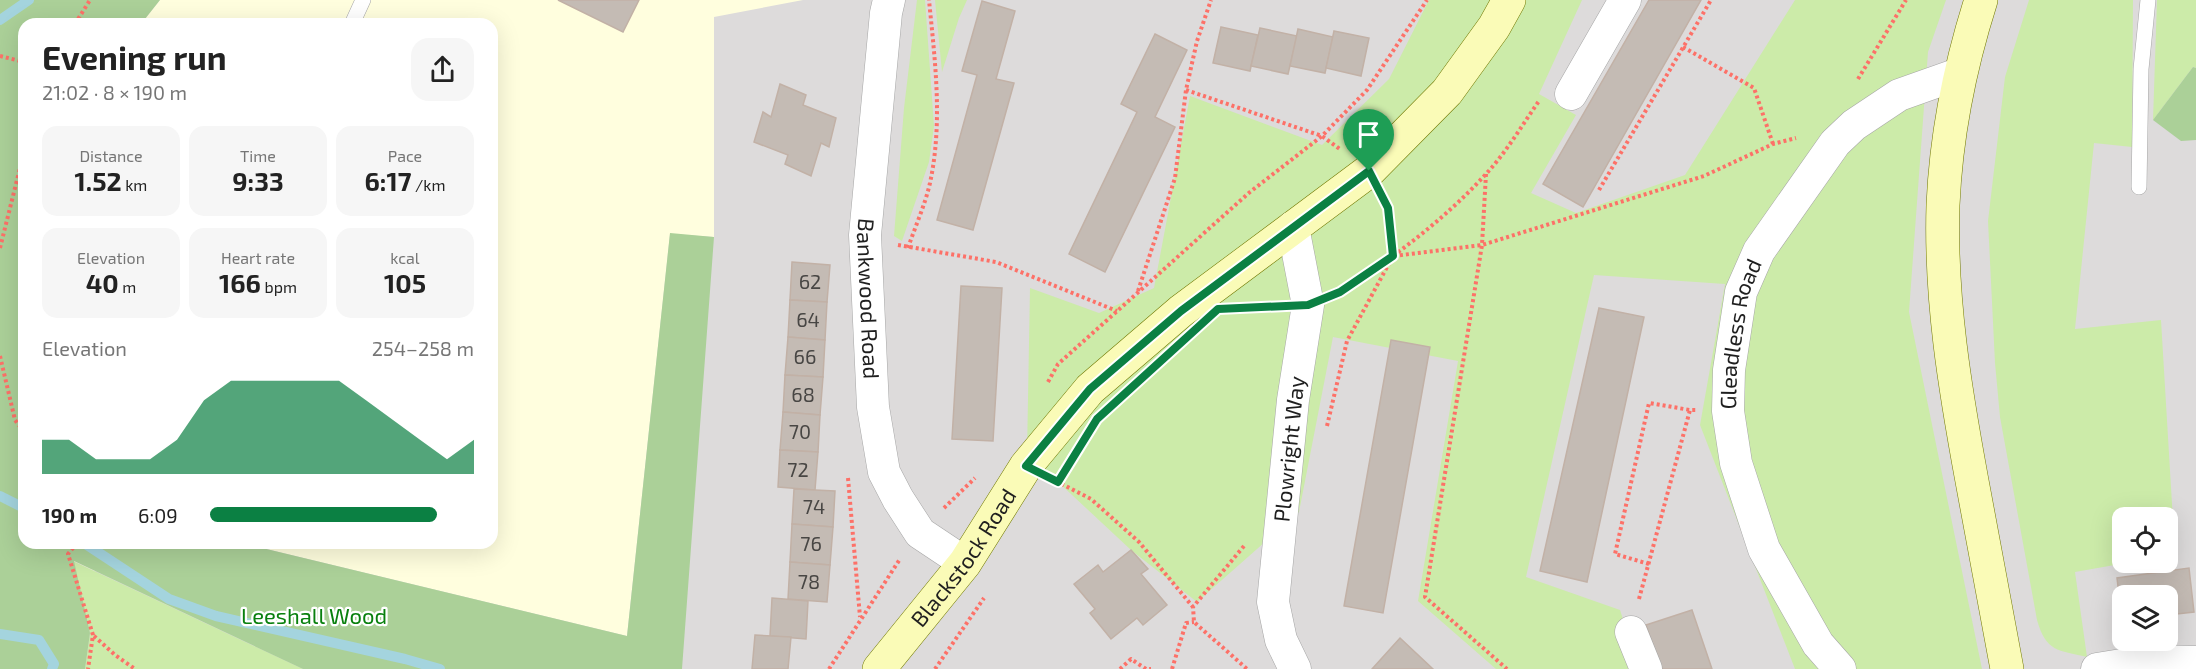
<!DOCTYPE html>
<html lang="en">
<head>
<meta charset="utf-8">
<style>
	:root { --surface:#fff; --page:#f6f6f6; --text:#222; --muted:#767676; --accent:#0b8043 }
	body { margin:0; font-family:"Exo 2",sans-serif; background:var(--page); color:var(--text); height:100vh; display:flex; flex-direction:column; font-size:22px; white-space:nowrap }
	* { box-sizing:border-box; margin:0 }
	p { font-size:20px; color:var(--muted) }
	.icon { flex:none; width:33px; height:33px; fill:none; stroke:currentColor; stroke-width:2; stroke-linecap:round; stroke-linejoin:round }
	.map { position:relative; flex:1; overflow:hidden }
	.drawer { position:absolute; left:18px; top:18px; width:480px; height:531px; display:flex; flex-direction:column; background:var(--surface); border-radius:18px; box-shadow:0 6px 24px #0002 }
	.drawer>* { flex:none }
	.buttons { position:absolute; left:2112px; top:507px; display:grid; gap:12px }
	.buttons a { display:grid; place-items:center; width:66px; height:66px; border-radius:12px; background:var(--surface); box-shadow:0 6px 24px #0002; font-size:30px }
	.pin { position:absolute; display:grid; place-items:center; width:51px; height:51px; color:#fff; margin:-62px -26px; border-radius:50% 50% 50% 0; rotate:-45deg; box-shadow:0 0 6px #0007 }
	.pin .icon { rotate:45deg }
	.round { display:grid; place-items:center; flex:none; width:63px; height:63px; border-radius:18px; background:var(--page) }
	.headline { display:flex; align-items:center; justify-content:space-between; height:102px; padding:0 24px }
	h1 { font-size:33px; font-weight:700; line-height:45px }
	.figures { display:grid; grid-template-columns:repeat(3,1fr); gap:9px; height:102px; padding:6px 24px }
	.figures div { display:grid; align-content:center; border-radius:15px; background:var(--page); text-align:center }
	.figures b { font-size:26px; font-weight:700 }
	.figures small { font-size:16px; font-weight:400 }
	.figures p { font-size:16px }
	.chart { height:168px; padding:12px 24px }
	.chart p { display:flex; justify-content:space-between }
	.chart svg { width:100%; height:108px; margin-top:6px; fill:var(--accent); opacity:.7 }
	ul { padding:0 24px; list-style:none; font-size:20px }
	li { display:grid; grid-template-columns:96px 72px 1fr; align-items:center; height:45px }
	li i { height:15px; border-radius:8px; background:var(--accent) }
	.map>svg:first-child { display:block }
	.residential { fill:#dddbdb; fill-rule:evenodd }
	.education { fill:#fffede }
	.grass { fill:#cceba9 }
	.forest { fill:#abd098 }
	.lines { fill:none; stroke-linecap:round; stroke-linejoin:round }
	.stream { stroke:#a4d4de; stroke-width:10 }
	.building { fill:#c4bbb4; stroke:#c2b1a6; stroke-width:1.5 }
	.lane-casing { stroke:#a6a6a6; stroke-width:16 }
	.street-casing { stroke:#a6a6a6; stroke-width:33 }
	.secondary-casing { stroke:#717902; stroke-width:34 }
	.path { stroke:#fd7168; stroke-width:4; stroke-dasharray:3 3; stroke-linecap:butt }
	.lane { stroke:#fff; stroke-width:15 }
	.street { stroke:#fff; stroke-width:32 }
	.secondary { stroke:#fafbb7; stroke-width:33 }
	.route-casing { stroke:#fff; stroke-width:12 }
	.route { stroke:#0b8043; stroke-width:8 }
	.labels { text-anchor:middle; stroke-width:4.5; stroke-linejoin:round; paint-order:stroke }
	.number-label { font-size:20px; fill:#484644 }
	.street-label { font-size:22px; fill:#1f1f1f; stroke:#fff }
	.park-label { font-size:22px; fill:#09800e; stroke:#fff }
</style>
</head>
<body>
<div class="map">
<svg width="2196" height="669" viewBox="0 0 2196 669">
	<rect width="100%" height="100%" fill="#f0ebe4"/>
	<!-- residential -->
	<path class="residential" d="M160,0H2196V669H75L101,543H492V24H141ZM2122,518H2168V562H2122ZM2122,596H2168V640H2122Z"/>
	<!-- education -->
	<path class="education" d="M160,0H803L714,17V237L670,234L627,636L242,543H492V24H141Z"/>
	<!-- grass -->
	<g class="grass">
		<path d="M917,0H925L934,126L929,162L902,241L894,236L904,108Z"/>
		<path d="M935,0H967L959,18L942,72Z"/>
		<path d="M1429,0H1582L1539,94L1576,115L1531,193L1576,213L1685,175L1795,0H1946L1928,52L1909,312L1982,669H1795L1700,425L1725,284L1594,275L1526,577L1620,610L1639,669H1496L1418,601L1458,361L1333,337L1299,512L1197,602L1131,550L1027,453L1030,288L1099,313L1154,288L1190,96L1322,145L1389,79Z"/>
		<path d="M2029,0H2133L2132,147L2094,143L2075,329L2161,320L2175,554L2168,555V518H2122V562L2126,563L2075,572L2087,657C2058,650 2046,652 2037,620L2000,417L1995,363L1988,221L2005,77Z"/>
		<path d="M2157,0H2196V68L2193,67L2153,120Z"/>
		<path d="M73,561L303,669H85L90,633Z"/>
	</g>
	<!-- forest -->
	<g class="forest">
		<path d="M0,0H160L141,24H24V543H242L627,636L670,233L714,237L682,669H303L74,561L90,633L85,669H0Z"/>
		<path d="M2193,67L2196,68V140L2181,141L2153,120Z"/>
	</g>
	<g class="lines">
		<!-- stream -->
		<g class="stream">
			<path d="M0,20L29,0"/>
			<path d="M0,496L24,508"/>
			<path d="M84,543L169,599L216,616L405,659L440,669"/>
			<path d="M0,634L39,640L54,664L52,669"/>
		</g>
	</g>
	<!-- building -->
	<g class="building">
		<path d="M558,0H639L623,32Z"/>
		<path d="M1649,0H1701L1583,207L1543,184Z"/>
		<path d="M982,1L1015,11L996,79L1014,83L973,230L937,220L977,75L962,71Z"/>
		<path d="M1221,27L1258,35L1250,71L1213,63Z"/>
		<path d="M1260,28L1297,36L1288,74L1251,66Z"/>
		<path d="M1298,29L1333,37L1325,73L1290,66Z"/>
		<path d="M1334,31L1369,38L1361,76L1326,68Z"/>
		<path d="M1155,34L1187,50L1155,117L1175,127L1105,272L1069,254L1137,112L1121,104Z"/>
		<path d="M780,84L806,95L803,105L836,118L829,147L821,143L811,176L785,164L788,155L754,142L763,112L771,117Z"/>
		<path d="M792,262L830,265L827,302L790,300Z"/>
		<path d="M961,286L1002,288L993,441L952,439Z"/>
		<path d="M790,300L827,302L825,340L788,337Z"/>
		<path d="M1599,308L1644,317L1587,582L1540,571Z"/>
		<path d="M788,337L825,340L823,377L785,375Z"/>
		<path d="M1391,340L1430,347L1383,613L1344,606Z"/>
		<path d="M785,375L823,377L820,415L783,412Z"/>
		<path d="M783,412L820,415L818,452L780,450Z"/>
		<path d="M780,450L818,452L815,490L778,487Z"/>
		<path d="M794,489L835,491L833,527L792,524Z"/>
		<path d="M792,524L833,527L830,565L790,562Z"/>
		<path d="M1131,550L1148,569L1141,574L1167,605L1143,625L1137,618L1111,639L1090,613L1095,609L1074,584L1098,565L1103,572Z"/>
		<path d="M790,562L830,565L827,602L788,599Z"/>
		<path d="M2189,568L2194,612L2168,615V596H2122V619L2117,578Z"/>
		<path d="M772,598L808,601L806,639L770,636Z"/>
		<path d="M1692,610L1712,669H1661L1646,625Z"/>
		<path d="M755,635L791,637L788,669H752Z"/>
		<path d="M1400,638L1433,669H1372Z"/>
	</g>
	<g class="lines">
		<defs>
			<g id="lane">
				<path d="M352,24L363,0"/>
				<path d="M2139,187L2141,69L2148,0"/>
			</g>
			<g id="street">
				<path id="s1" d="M889,0L886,13L865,235L873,407L884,472L898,499L920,533L965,563"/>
				<path d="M1571,94L1625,0"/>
				<path d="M1293,227L1308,305L1293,400L1273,602L1281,640L1295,669"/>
				<path d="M1631,632L1646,669"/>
				<path id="s2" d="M1840,669L1818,644L1764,549L1736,463L1728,411L1729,370L1741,292L1759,251L1835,143L1854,125L1899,95L1961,73"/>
				<path d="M2097,669L2146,661L2196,662"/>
			</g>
			<g id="secondary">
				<path d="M1981,0C1960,66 1946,136 1943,205C1940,299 1955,389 1972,481C1984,544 1995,606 2007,669"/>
				<path id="s3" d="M879,669L965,563L1026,466L1090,389L1181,311L1369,171L1447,92L1494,27L1509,0"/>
			</g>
		</defs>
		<!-- lane casing -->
		<use href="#lane" class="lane-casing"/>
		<!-- street casing -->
		<use href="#street" class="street-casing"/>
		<!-- secondary casing -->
		<use href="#secondary" class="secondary-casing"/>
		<!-- path -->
		<g class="path">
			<path d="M75,24L90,0"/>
			<path d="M1683,47L1754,88L1773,144"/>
			<path d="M0,56L24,62"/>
			<path d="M1858,79L1906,0"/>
			<path d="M1186,90L1322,136L1341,150"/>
			<path d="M1486,174L1482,245L1425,597L1507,669"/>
			<path d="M1599,190L1711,0"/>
			<path d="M898,245L996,262L1117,311"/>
			<path d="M0,248L24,152"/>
			<path d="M908,248C915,227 925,205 930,183C943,122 935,61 929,0"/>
			<path d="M1394,256L1482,245L1704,176L1773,144L1796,138"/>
			<path d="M1138,291L1175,178L1186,90L1197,41L1211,0"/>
			<path d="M1338,292C1388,263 1446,218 1485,175C1506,153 1522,125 1539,101"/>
			<path d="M1245,308L1273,307"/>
			<path d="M0,356L15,420L24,432"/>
			<path d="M1048,382L1058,364L1250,192L1322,136L1367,90L1427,0"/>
			<path d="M1327,426L1347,341L1393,256L1388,208L1385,203"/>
			<path d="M848,478L860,617"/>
			<path d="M1056,481L1091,499L1139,542L1193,607"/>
			<path d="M944,508L975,478"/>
			<path d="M77,543L68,554L93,635L88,669"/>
			<path d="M1244,546L1193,607L1194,622L1247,669"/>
			<path d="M1649,564L1615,554L1649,403L1690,410"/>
			<path d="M1639,599L1690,410H1696"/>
			<path d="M94,636L115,655L135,669"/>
			<path d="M829,669L900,559"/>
			<path d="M935,669L984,598"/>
			<path d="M1120,669L1131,659L1146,669H1151"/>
			<path d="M1172,669L1186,623L1194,622"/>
		</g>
		<!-- lane -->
		<use href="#lane" class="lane"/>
		<!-- street -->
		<use href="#street" class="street"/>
		<!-- secondary -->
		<use href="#secondary" class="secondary"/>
	</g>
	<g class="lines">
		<defs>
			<path id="route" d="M1369,171L1388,208L1393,256L1340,292L1308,305L1218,309L1097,419L1058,482L1026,466L1090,389L1181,311Z"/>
		</defs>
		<!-- route casing -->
		<use href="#route" class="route-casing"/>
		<!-- route -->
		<use href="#route" class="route"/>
	</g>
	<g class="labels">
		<!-- number labels -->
		<g class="number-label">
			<text x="810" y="289">62</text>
			<text x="808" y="327">64</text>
			<text x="805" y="364">66</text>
			<text x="803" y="402">68</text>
			<text x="800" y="439">70</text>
			<text x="798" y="477">72</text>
			<text x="814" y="514">74</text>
			<text x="811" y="551">76</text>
			<text x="809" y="589">78</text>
		</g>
		<!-- street labels -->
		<g class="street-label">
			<text dy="8" stroke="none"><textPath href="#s1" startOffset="300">Bankwood Road</textPath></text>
			<text dy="8" stroke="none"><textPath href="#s2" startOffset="364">Gleadless Road</textPath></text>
			<text transform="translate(1289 449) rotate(-84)" y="8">Plowright Way</text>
			<text dy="8" stroke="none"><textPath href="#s3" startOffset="140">Blackstock Road</textPath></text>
		</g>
		<!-- park labels -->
		<g class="park-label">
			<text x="314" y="624">Leeshall Wood</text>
		</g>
	</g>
</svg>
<div class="buttons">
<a><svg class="icon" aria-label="locate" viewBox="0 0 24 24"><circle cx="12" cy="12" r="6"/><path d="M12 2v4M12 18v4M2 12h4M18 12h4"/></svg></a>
<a><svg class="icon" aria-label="layers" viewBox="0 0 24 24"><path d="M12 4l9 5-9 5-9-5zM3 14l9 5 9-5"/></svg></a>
</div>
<div class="pin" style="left:1369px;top:171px;background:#1e9e55"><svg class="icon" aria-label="arrive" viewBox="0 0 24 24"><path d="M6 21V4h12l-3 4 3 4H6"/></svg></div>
<section class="drawer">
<div class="headline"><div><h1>Evening run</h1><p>21:02 · 8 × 190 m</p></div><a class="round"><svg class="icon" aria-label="share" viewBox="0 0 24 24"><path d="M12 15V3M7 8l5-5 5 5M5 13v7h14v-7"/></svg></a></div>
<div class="figures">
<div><p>Distance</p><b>1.52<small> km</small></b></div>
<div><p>Time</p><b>9:33</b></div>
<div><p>Pace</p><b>6:17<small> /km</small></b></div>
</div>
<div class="figures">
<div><p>Elevation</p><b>40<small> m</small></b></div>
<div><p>Heart rate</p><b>166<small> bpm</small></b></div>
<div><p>kcal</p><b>105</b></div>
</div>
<div class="chart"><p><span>Elevation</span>254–258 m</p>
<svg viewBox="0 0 160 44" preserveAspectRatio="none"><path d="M0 44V30L10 30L20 38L30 38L40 38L50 30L60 14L70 6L80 6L90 6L100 6L110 6L120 14L130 22L140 30L150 38L160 30V44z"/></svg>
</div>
<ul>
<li><b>190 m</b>6:09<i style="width:86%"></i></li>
</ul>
</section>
</div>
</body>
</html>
